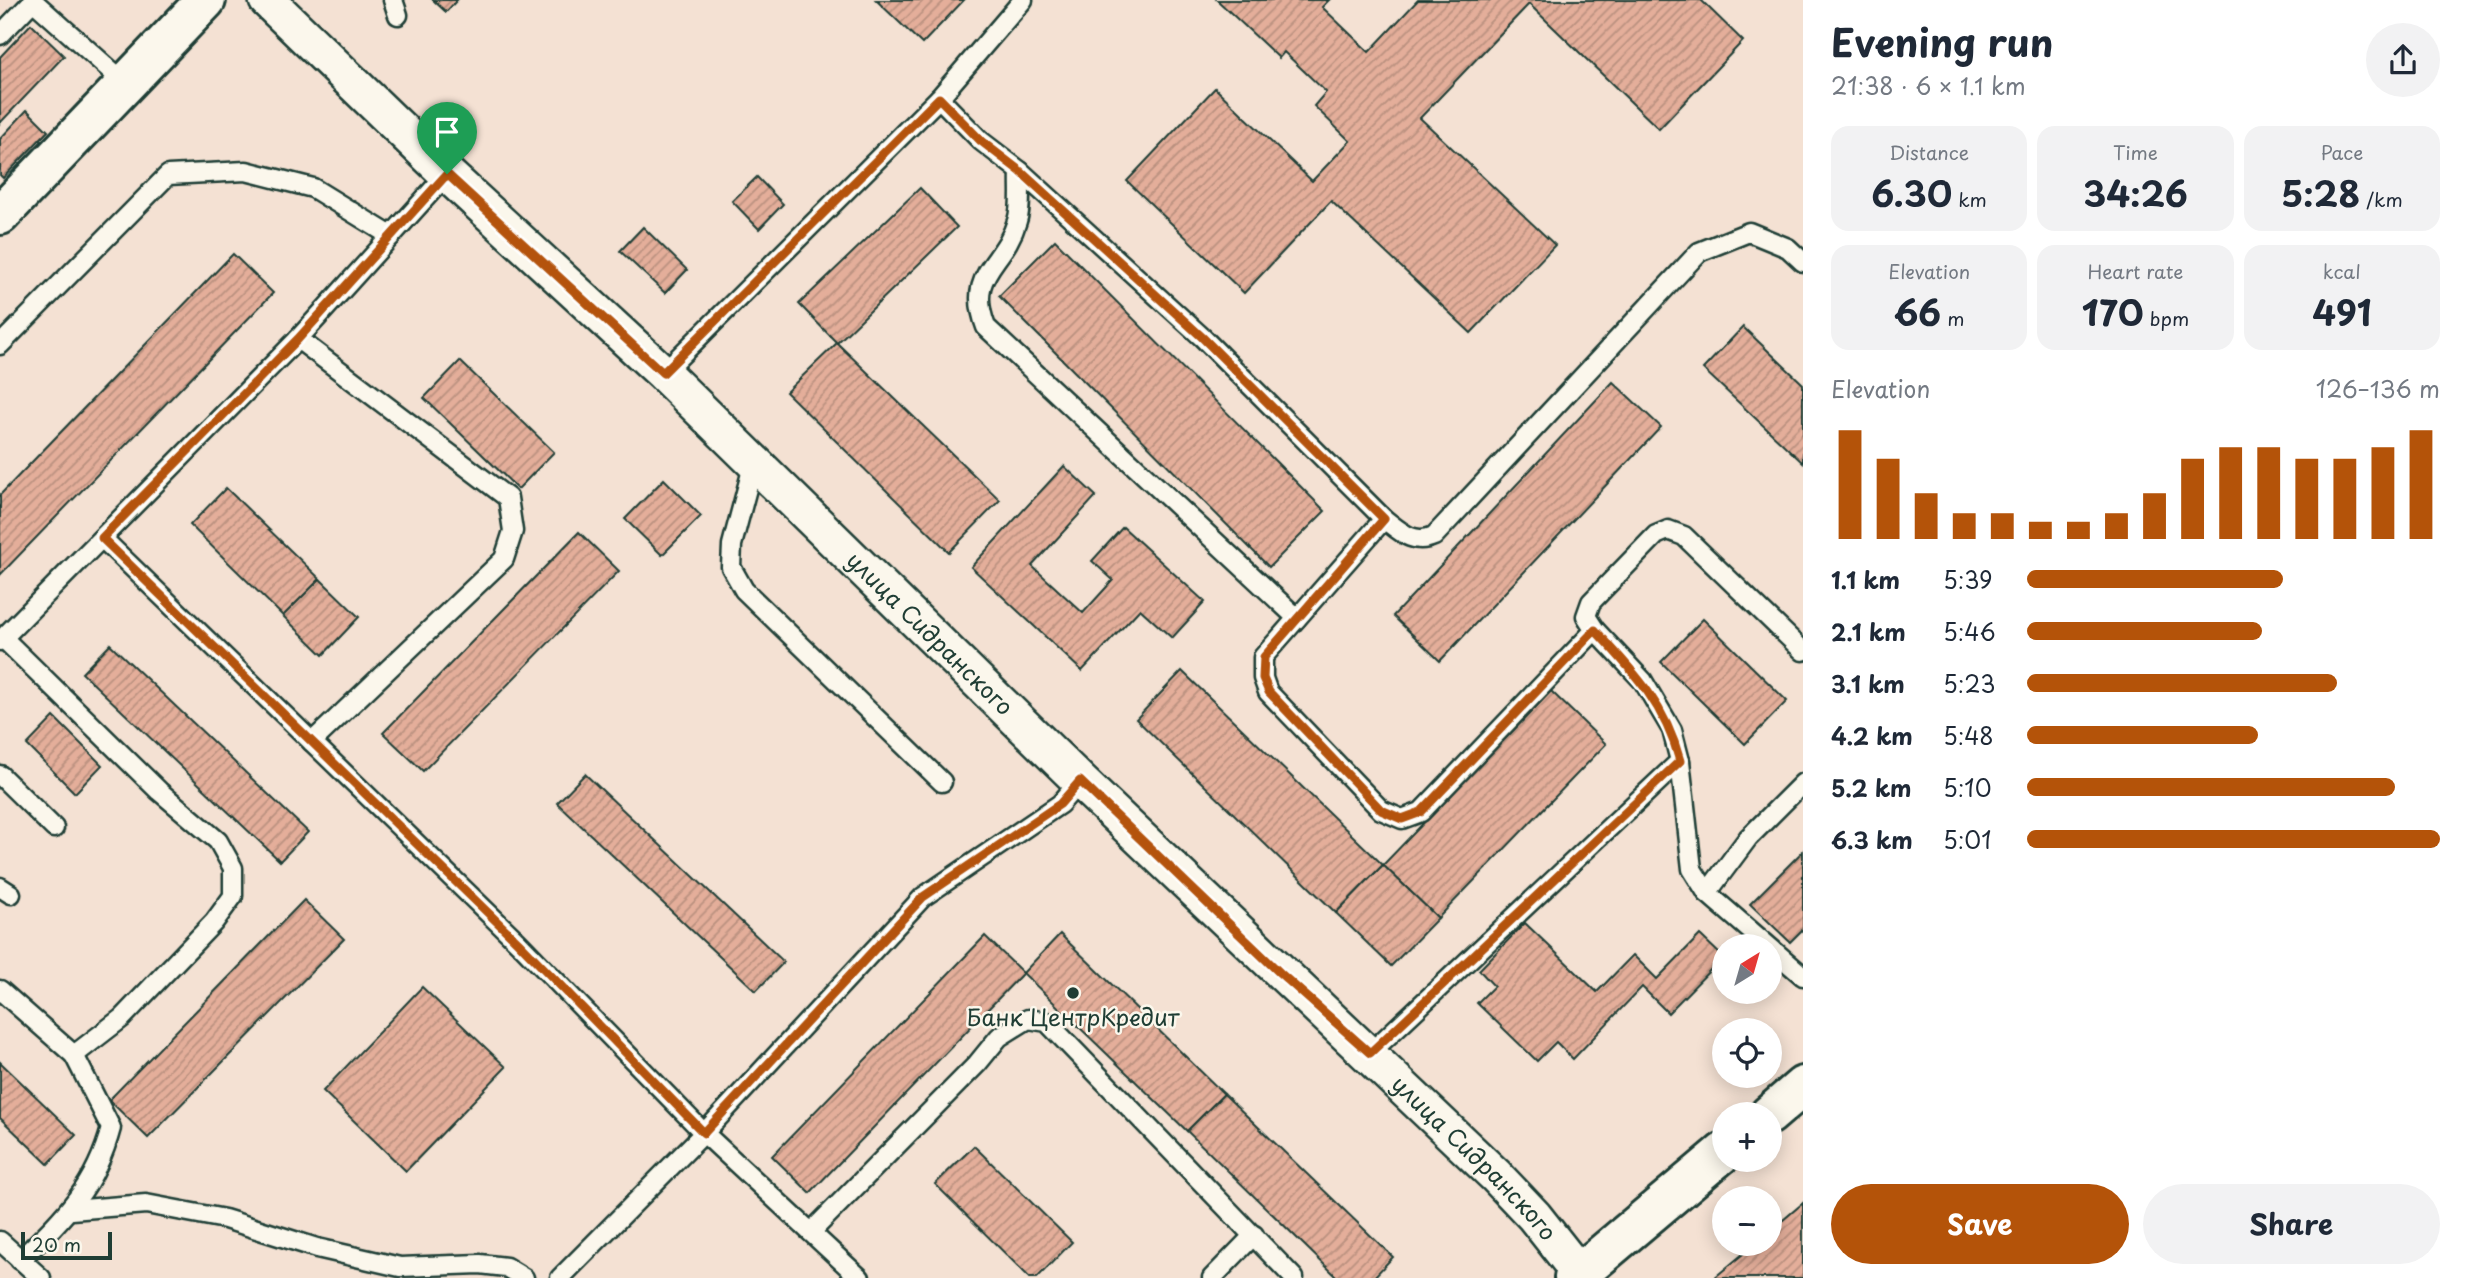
<!DOCTYPE html>
<html lang="en">
<head>
<meta charset="utf-8">
<style>
	:root { --surface:#fff; --page:#f2f2f3; --text:#1f2937; --muted:#747a83; --accent:#b45309 }
	body { margin:0; font-family:"Playpen Sans",sans-serif; background:var(--page); color:var(--text); height:100vh; display:flex; flex-direction:column; font-size:26px; white-space:nowrap }
	* { box-sizing:border-box; margin:0 }
	p { font-size:23px; color:var(--muted) }
	.icon { flex:none; width:38px; height:38px; fill:none; stroke:currentColor; stroke-width:2; stroke-linecap:round; stroke-linejoin:round }
	.map { position:relative; flex:1; overflow:hidden }
	.sheet { display:flex; flex-direction:column; background:var(--surface); width:665px }
	.sheet>* { flex:none }
	.needle { width:46px; rotate:37deg }
	.tools { position:absolute; left:1712px; top:934px; display:grid; gap:14px }
	.tools a { display:grid; place-items:center; width:70px; height:70px; border-radius:50%; background:var(--surface); box-shadow:0 4px 18px #0003; font-size:35px }
	.scale { position:absolute; left:21px; bottom:18px; width:91px; box-sizing:border-box; padding-left:7px; border:4px solid #1f3d34; border-top:0; font-size:19px; line-height:24px; white-space:nowrap; color:#1f3d34; -webkit-text-stroke:5px #fbf7ec; paint-order:stroke }
	.pin { position:absolute; display:grid; place-items:center; width:60px; height:60px; color:#fff; margin:-72px -30px; border-radius:50% 50% 50% 0; rotate:-45deg; box-shadow:0 0 7px #0007 }
	.pin .icon { rotate:45deg }
	.round { display:grid; place-items:center; flex:none; width:74px; height:74px; border-radius:37px; background:var(--page) }
	.summary { display:flex; align-items:center; justify-content:space-between; height:119px; padding:0 28px }
	h1 { font-size:38px; font-weight:700; line-height:52px }
	.figures { display:grid; grid-template-columns:repeat(3,1fr); gap:10px; height:119px; padding:7px 28px }
	.figures div { display:grid; align-content:center; border-radius:18px; background:var(--page); text-align:center }
	.figures b { font-size:35px; font-weight:700 }
	.figures small { font-size:19px; font-weight:400 }
	.figures p { font-size:19px }
	.chart { height:196px; padding:14px 28px }
	.chart p { display:flex; justify-content:space-between }
	.chart svg { width:100%; height:126px; margin-top:7px; stroke:var(--accent); stroke-width:6 }
	.action { display:flex; gap:14px; margin-top:auto; padding:14px 28px }
	.action a { flex:1; height:80px; border-radius:42px; background:var(--accent); color:#fff; font-size:28px; font-weight:700; line-height:80px; text-align:center }
	.action a+a { background:var(--page); color:var(--text) }
	ul { padding:0 28px; list-style:none; font-size:23px }
	li { display:grid; grid-template-columns:112px 84px 1fr; align-items:center; height:52px }
	li i { height:18px; border-radius:9px; background:var(--accent) }
	main { display:flex; flex:1; min-height:0 }
	.map>svg:first-child { display:block }
	.building { fill:url(#building-hatch); stroke:#1f3d34; stroke-width:2 }
	.lines { fill:none; stroke-linecap:round; stroke-linejoin:round }
	.service-casing { stroke:#1f3d34; stroke-width:23 }
	.minor-casing { stroke:#1f3d34; stroke-width:40 }
	.tertiary-casing { stroke:#1f3d34; stroke-width:44 }
	.service { stroke:#fbf7ec; stroke-width:18 }
	.minor { stroke:#fbf7ec; stroke-width:35 }
	.tertiary { stroke:#fbf7ec; stroke-width:38 }
	.route-casing { stroke:#fff; stroke-width:14 }
	.route { stroke:#b45309; stroke-width:9 }
	.poi-dot { fill:#1f3d34; stroke:#fbf7ec; stroke-width:2.5 }
	.labels { text-anchor:middle; stroke-width:5; stroke-linejoin:round; paint-order:stroke }
	.street-label { font-size:23px; fill:#1f3d34; stroke:#fbf7ec }
	.poi-label { font-size:23px; fill:#1f3d34; stroke:#fbf7ec }
</style>
</head>
<body>
<main>
<div class="map">
<svg width="1803" height="1278" viewBox="0 0 1803 1278">
	<defs>
		<pattern id="building-hatch" width="6" height="6" patternUnits="userSpaceOnUse" patternTransform="scale(1.75)"><rect width="6" height="6" fill="#e4ae9a"/><path d="M-1 1l2-2M0 6l6-6M5 7l2-2" fill="none" stroke="#b88f7e"/></pattern>
	</defs>
	<rect width="100%" height="100%" fill="#f4e1d3"/>
	<filter id="ink" filterUnits="userSpaceOnUse"><feTurbulence type="fractalNoise" baseFrequency=".0143" numOctaves="2"/><feDisplacementMap in="SourceGraphic" scale="14" xChannelSelector="R" yChannelSelector="G"/><feConvolveMatrix kernelMatrix="1 2 1 2 8 2 1 2 1" color-interpolation-filters="sRGB"/></filter>
	<g filter="url(#ink)">
		<!-- building -->
		<g class="building">
			<path d="M433,0H457L446,12Z"/>
			<path d="M876,0H964L922,44Z"/>
			<path d="M1217,0H1329L1322,7L1369,52L1418,0H1701L1743,41L1659,129L1529,4L1420,118L1555,245L1471,333L1331,201L1244,293L1127,181L1215,88L1312,181L1350,141L1314,106L1326,92L1284,52L1279,58Z"/>
			<path d="M31,24L64,56L0,123V57Z"/>
			<path d="M27,110L48,131L3,178L0,175V139Z"/>
			<path d="M757,177L783,204L759,229L732,201Z"/>
			<path d="M920,188L957,227L837,343L799,304Z"/>
			<path d="M643,227L687,270L665,293L620,251Z"/>
			<path d="M1055,240L1325,511L1269,567L999,296Z"/>
			<path d="M233,254L273,293L0,575V495Z"/>
			<path d="M1743,327L1803,384V463L1703,369Z"/>
			<path d="M837,343L1000,500L949,552L786,392Z"/>
			<path d="M460,361L554,452L518,489L424,398Z"/>
			<path d="M1613,382L1661,427L1440,661L1393,616Z"/>
			<path d="M1064,466L1096,496L1032,566L1083,613L1113,580L1092,561L1123,527L1205,602L1172,638L1140,609L1082,671L971,567Z"/>
			<path d="M664,479L701,516L662,555L625,519Z"/>
			<path d="M226,488L320,579L283,616L190,525Z"/>
			<path d="M579,532L619,571L423,771L383,733Z"/>
			<path d="M320,579L359,617L323,655L283,616Z"/>
			<path d="M1703,619L1787,701L1745,744L1661,662Z"/>
			<path d="M110,644L308,832L280,861L82,673Z"/>
			<path d="M1182,671L1383,865L1336,913L1136,719Z"/>
			<path d="M1551,691L1606,744L1438,918L1383,865Z"/>
			<path d="M54,717L102,765L75,793L27,745Z"/>
			<path d="M585,774L784,962L756,991L557,803Z"/>
			<path d="M1803,851V929L1790,942L1750,904Z"/>
			<path d="M1383,865L1438,918L1391,966L1336,913Z"/>
			<path d="M304,900L344,939L148,1138L109,1100Z"/>
			<path d="M1525,923L1597,992L1633,955L1657,979L1700,935L1723,957L1668,1013L1642,987L1573,1059L1556,1042L1537,1061L1477,1003L1494,986L1479,970Z"/>
			<path d="M1060,934L1224,1094L1187,1131L1023,973Z"/>
			<path d="M985,936L1023,973L810,1193L772,1156Z"/>
			<path d="M422,987L506,1067L406,1171L323,1091Z"/>
			<path d="M0,1062L76,1135L48,1164L0,1118Z"/>
			<path d="M1224,1094L1393,1257L1373,1278H1338L1187,1131Z"/>
			<path d="M974,1146L1072,1242L1037,1278H1030L935,1184Z"/>
			<path d="M1803,1203V1278H1714L1755,1244H1769V1232Z"/>
		</g>
		<g class="lines">
			<defs>
				<g id="service">
					<path d="M32,0L126,84"/>
					<path d="M393,0L398,15"/>
					<path d="M0,35L33,1"/>
					<path d="M939,98L1023,0"/>
					<path d="M1020,171C1019,186 1022,207 1017,221C1004,266 965,272 986,327L1297,618"/>
					<path d="M298,339L508,498L513,531L504,559L312,742"/>
					<path d="M0,345L168,175L246,171L313,188L391,236"/>
					<path d="M663,373L939,98L981,141L1020,171L1202,337L1384,519C1401,532 1413,545 1434,536L1699,252L1749,232L1788,248L1803,262"/>
					<path d="M754,462L732,545L731,567L744,590L942,782"/>
					<path d="M1384,519L1263,657V678L1268,692L1381,810L1402,819L1421,812L1595,630"/>
					<path d="M102,538L518,942L704,1133L860,1278"/>
					<path d="M0,641L298,339L447,174"/>
					<path d="M1803,651L1684,536L1668,530L1656,535L1591,602L1586,616L1595,630L1643,681L1672,730L1680,761L1692,869L1707,893L1803,976"/>
					<path d="M0,775L54,828"/>
					<path d="M0,887L11,894"/>
					<path d="M1707,893L1748,838L1803,783"/>
					<path d="M0,990L74,1055L122,1018L214,922L233,896V868L218,841L159,791L3,638"/>
					<path d="M1370,1053L1680,761"/>
					<path d="M71,1210L146,1204L225,1219L317,1248L400,1267L480,1264L506,1267L524,1278"/>
					<path d="M811,1232L977,1064L999,1037L1028,1019L1047,1022L1294,1278"/>
					<path d="M0,1241L41,1278"/>
					<path d="M20,1260C64,1217 95,1188 111,1128L74,1055"/>
					<path d="M560,1278L704,1133L923,897L1060,804L1080,781"/>
					<path d="M1212,1278L1254,1235"/>
				</g>
				<g id="minor">
					<path id="s1" d="M267,0L447,174L663,373L1080,781L1496,1176L1534,1216L1583,1278"/>
				</g>
				<g id="tertiary">
					<path d="M0,215L206,0"/>
					<path d="M1769,1115L1803,1086"/>
					<path d="M1574,1278L1724,1152"/>
				</g>
			</defs>
			<!-- service casing -->
			<use href="#service" class="service-casing"/>
			<!-- minor casing -->
			<use href="#minor" class="minor-casing"/>
			<!-- tertiary casing -->
			<use href="#tertiary" class="tertiary-casing"/>
			<!-- service -->
			<use href="#service" class="service"/>
			<!-- minor -->
			<use href="#minor" class="minor"/>
			<!-- tertiary -->
			<use href="#tertiary" class="tertiary"/>
		</g>
	</g>
	<g class="lines" filter="url(#ink)">
		<defs>
			<path id="route" d="M939,98L981,141L1020,171L1202,337L1384,519L1264,657L1263,678L1269,692L1381,810L1402,819L1421,812L1595,630C1634,672 1665,704 1680,761L1370,1053L1280,973L1080,781L1060,804L923,897L704,1133L518,942L102,538L298,339L447,174L663,373Z"/>
		</defs>
		<!-- route casing -->
		<use href="#route" class="route-casing"/>
		<!-- route -->
		<use href="#route" class="route"/>
	</g>
	<!-- markers -->
	<circle class="poi-dot" cx="1073" cy="993" r="7"/>
	<g class="labels">
		<!-- street labels -->
		<g class="street-label">
			<text dy="8" stroke="none"><textPath href="#s1" startOffset="917">улица Сидранского</textPath></text>
			<text dy="8" stroke="none"><textPath href="#s1" startOffset="1673">улица Сидранского</textPath></text>
		</g>
		<!-- poi labels -->
		<g class="poi-label">
			<text x="1073" y="1026">Банк ЦентрКредит</text>
		</g>
	</g>
</svg>
<div class="tools">
<a><svg class="needle" viewBox="-14 -14 28 28"><path d="M0-13l5 13h-10z" fill="#e53935"/><path d="M0 13l5-13h-10z" fill="#747a83"/></svg></a>
<a><svg class="icon" aria-label="locate" viewBox="0 0 24 24"><circle cx="12" cy="12" r="6"/><path d="M12 2v4M12 18v4M2 12h4M18 12h4"/></svg></a>
<a>+</a>
<a>−</a>
</div>
<div class="scale">20 m</div>
<div class="pin" style="left:447px;top:174px;background:#1e9e55"><svg class="icon" aria-label="arrive" viewBox="0 0 24 24"><path d="M6 21V4h12l-3 4 3 4H6"/></svg></div>
</div>
<section class="sheet">
<div class="summary"><div><h1>Evening run</h1><p>21:38 · 6 × 1.1 km</p></div><a class="round"><svg class="icon" aria-label="share" viewBox="0 0 24 24"><path d="M12 15V3M7 8l5-5 5 5M5 13v7h14v-7"/></svg></a></div>
<div class="figures">
<div><p>Distance</p><b>6.30<small> km</small></b></div>
<div><p>Time</p><b>34:26</b></div>
<div><p>Pace</p><b>5:28<small> /km</small></b></div>
</div>
<div class="figures">
<div><p>Elevation</p><b>66<small> m</small></b></div>
<div><p>Heart rate</p><b>170<small> bpm</small></b></div>
<div><p>kcal</p><b>491</b></div>
</div>
<div class="chart"><p><span>Elevation</span>126–136 m</p>
<svg viewBox="0 0 160 44" preserveAspectRatio="none"><path d="M5 44V6M15 44V16M25 44V28M35 44V35M45 44V35M55 44V38M65 44V38M75 44V35M85 44V28M95 44V16M105 44V12M115 44V12M125 44V16M135 44V16M145 44V12M155 44V6"/></svg>
</div>
<ul>
<li><b>1.1 km</b>5:39<i style="width:62%"></i></li>
<li><b>2.1 km</b>5:46<i style="width:57%"></i></li>
<li><b>3.1 km</b>5:23<i style="width:75%"></i></li>
<li><b>4.2 km</b>5:48<i style="width:56%"></i></li>
<li><b>5.2 km</b>5:10<i style="width:89%"></i></li>
<li><b>6.3 km</b>5:01<i style="width:100%"></i></li>
</ul>
<div class="action"><a>Save</a><a>Share</a></div>
</section>
</main>
</body>
</html>
